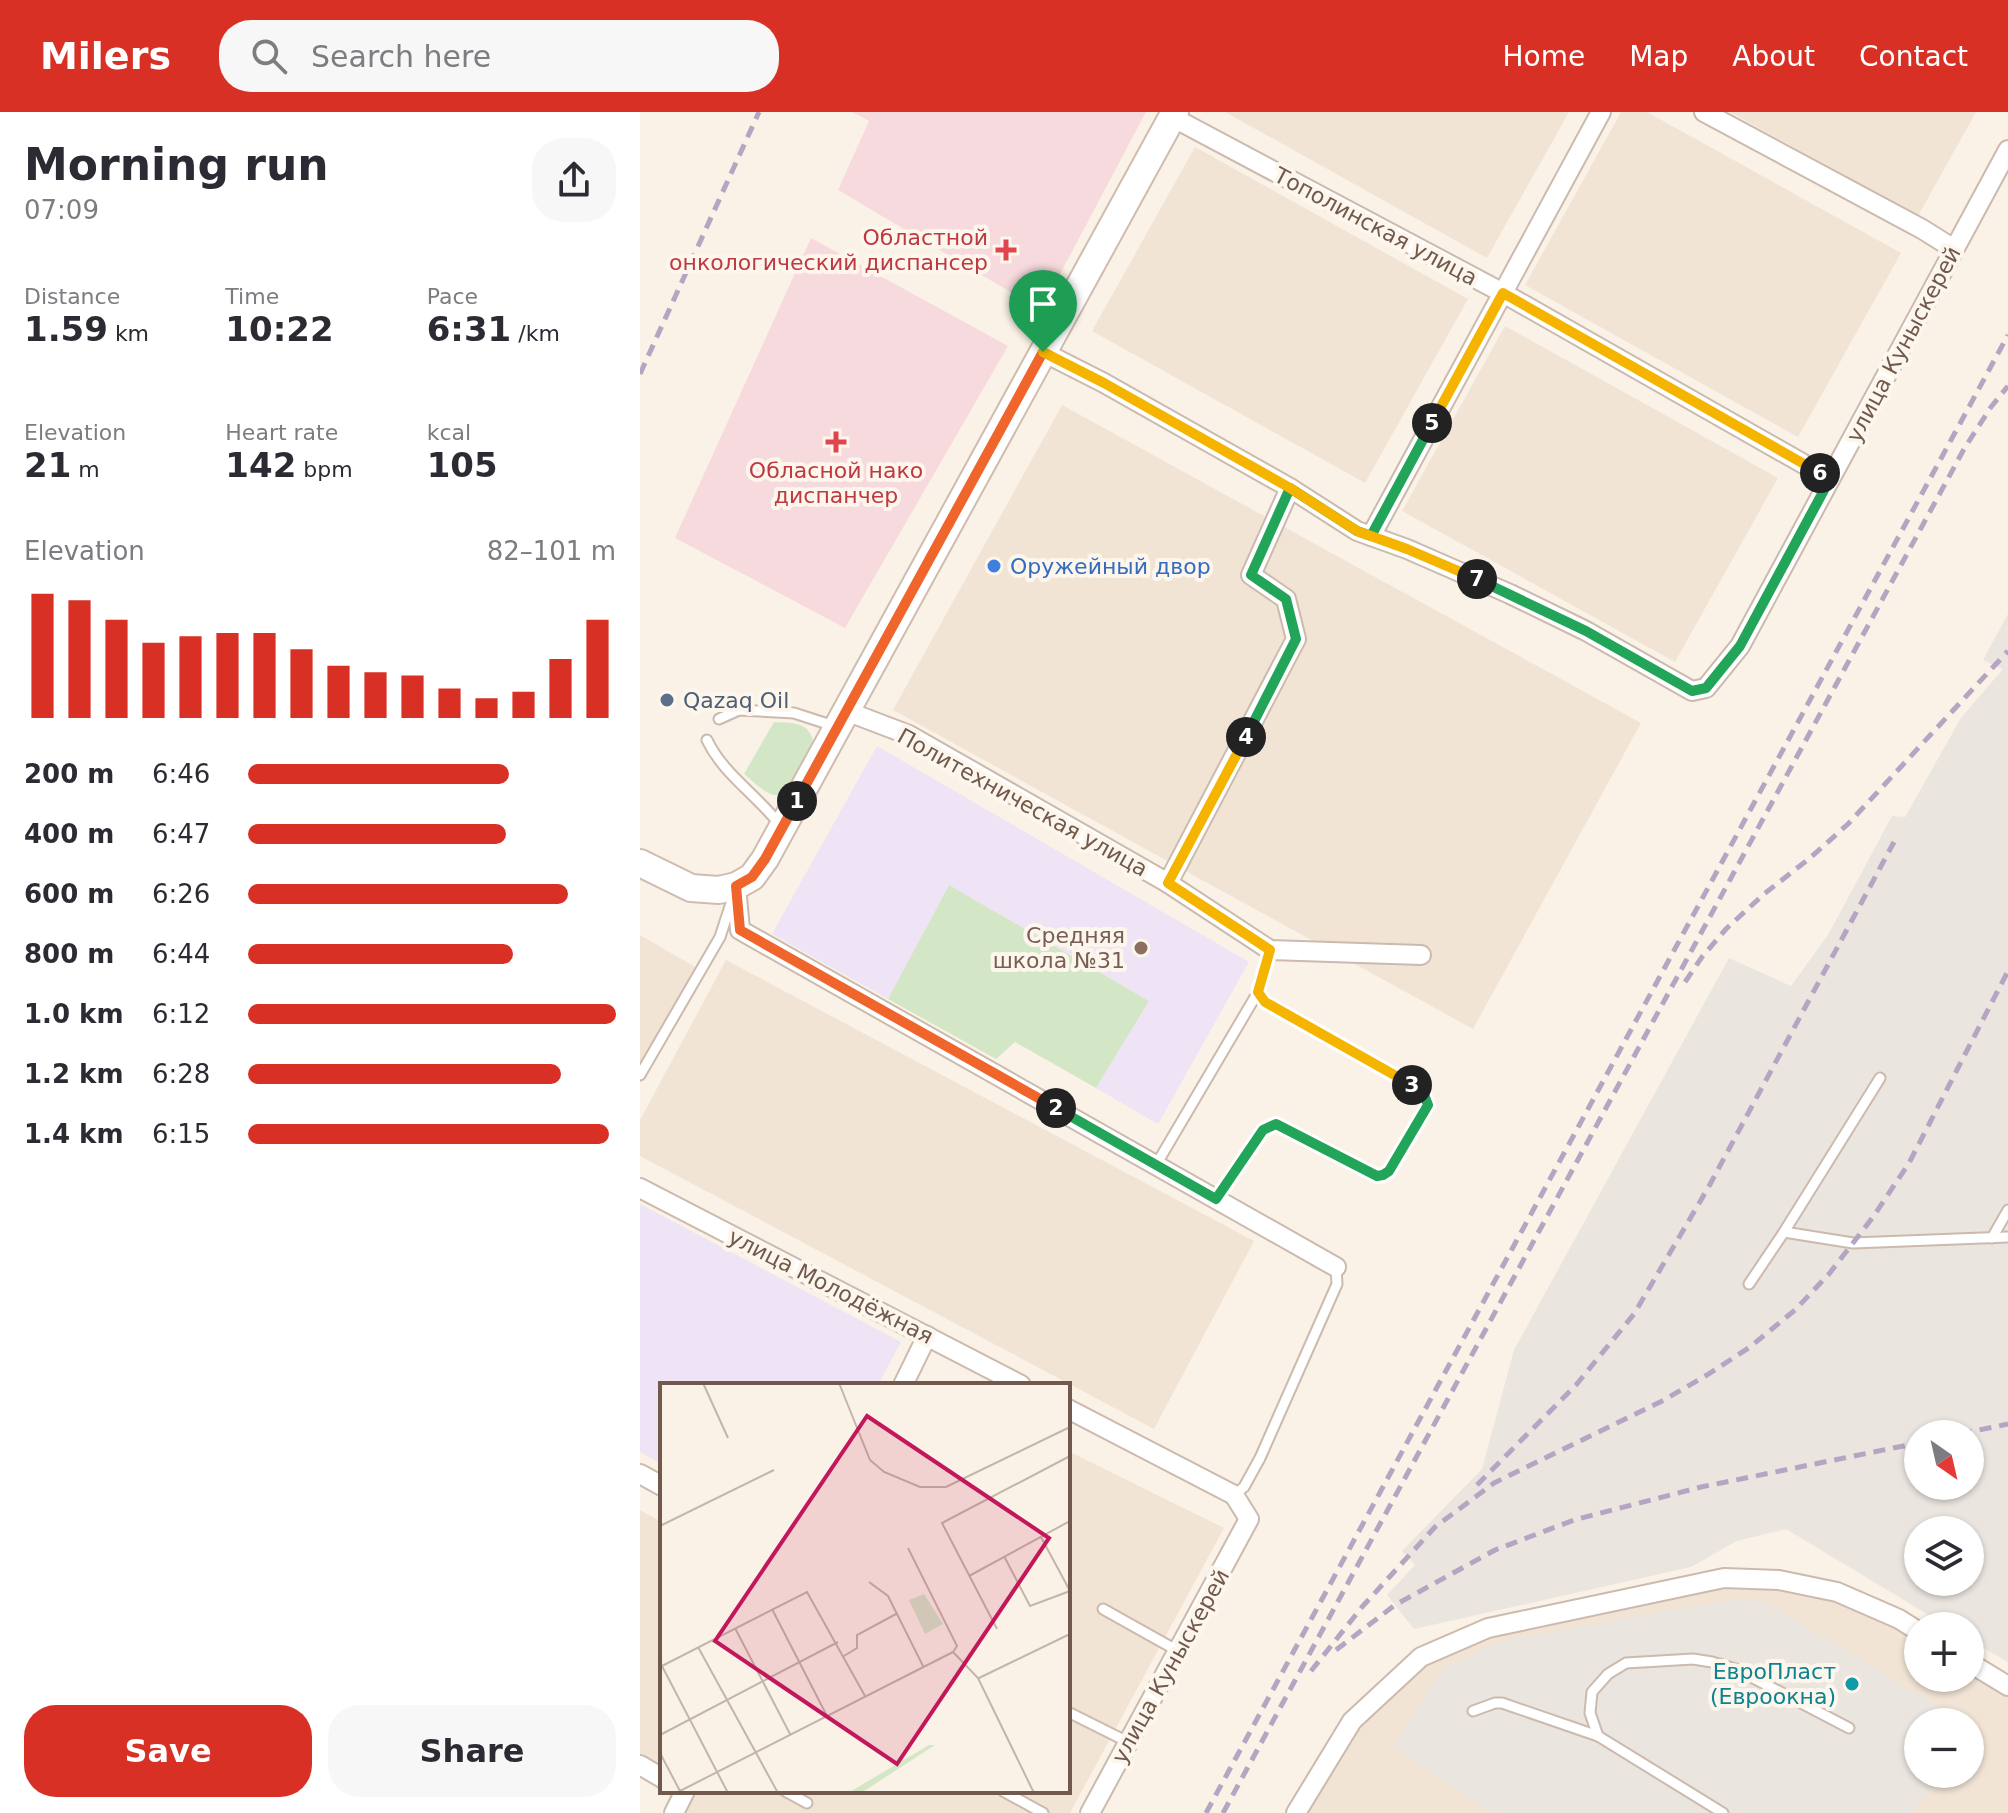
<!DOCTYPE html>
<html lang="en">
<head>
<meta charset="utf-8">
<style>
	:root { --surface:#fff; --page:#f7f7f7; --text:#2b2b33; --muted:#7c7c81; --accent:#d93025 }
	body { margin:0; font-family:"DejaVu Sans",sans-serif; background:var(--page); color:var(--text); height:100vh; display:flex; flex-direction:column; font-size:30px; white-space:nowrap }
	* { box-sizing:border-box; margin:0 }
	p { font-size:26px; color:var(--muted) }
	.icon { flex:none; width:44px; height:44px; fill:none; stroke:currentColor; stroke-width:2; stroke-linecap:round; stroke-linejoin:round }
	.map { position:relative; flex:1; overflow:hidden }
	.sheet { display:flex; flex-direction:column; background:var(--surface); width:640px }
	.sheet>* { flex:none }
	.needle { width:52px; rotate:146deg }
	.tools { position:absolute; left:1264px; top:1308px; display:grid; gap:16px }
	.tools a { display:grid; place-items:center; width:80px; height:80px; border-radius:50%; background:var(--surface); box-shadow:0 2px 6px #0004; font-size:40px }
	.pin { position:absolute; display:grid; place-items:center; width:68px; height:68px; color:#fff; margin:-82px -34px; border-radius:50% 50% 50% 0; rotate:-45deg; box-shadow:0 0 8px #0007 }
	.pin .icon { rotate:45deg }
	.km { position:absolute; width:40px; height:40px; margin:-20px; border-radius:50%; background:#222; color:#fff; font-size:22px; line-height:40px; text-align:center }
	.round { display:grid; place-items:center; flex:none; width:84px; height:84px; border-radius:32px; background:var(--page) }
	.summary { display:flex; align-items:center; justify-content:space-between; height:136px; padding:0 24px }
	h1 { font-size:44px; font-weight:700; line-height:60px }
	.stats { display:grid; grid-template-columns:repeat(3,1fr); gap:12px; height:136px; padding:8px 24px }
	.stats div { display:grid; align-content:center }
	.stats b { font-size:34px; font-weight:700 }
	.stats small { font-size:22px; font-weight:400 }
	.stats p { font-size:22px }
	.chart { height:224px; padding:16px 24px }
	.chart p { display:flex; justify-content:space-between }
	.chart svg { width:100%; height:144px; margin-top:8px; stroke:var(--accent); stroke-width:6 }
	.cta { display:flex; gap:16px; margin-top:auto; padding:16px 24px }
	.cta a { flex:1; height:92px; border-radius:32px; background:var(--accent); color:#fff; font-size:32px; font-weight:700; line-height:92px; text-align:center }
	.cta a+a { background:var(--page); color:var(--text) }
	ul { padding:0 24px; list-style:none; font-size:26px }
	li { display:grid; grid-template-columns:128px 96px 1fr; align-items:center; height:60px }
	li i { height:20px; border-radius:10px; background:var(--accent) }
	header { display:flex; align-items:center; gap:48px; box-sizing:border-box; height:112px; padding:0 40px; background:var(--accent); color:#fff }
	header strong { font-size:38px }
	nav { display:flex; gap:44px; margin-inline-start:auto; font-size:28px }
	.search { width:560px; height:72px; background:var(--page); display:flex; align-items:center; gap:20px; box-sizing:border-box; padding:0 28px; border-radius:32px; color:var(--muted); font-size:30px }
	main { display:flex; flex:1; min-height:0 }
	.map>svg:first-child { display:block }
	.residential { fill:#f1e4d5; fill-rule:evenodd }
	.industrial { fill:#eae5df; fill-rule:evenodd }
	.education { fill:#efe3f6 }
	.medical { fill:#f7dade }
	.green { fill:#d3e6c6 }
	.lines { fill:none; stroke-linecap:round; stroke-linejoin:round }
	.lane-casing { stroke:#cbbaad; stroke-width:13 }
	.street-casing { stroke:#cbbaad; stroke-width:22 }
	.secondary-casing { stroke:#cfbcae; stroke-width:30 }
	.lane { stroke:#fff; stroke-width:9 }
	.street { stroke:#fff; stroke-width:18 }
	.secondary { stroke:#fff; stroke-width:26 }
	.rail { stroke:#b5a5c2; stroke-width:5; stroke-dasharray:12 8; stroke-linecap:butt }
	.split-1-casing { stroke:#fff; stroke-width:16 }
	.split-2-casing { stroke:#fff; stroke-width:16 }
	.split-3-casing { stroke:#fff; stroke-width:16 }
	.split-4-casing { stroke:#fff; stroke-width:16 }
	.split-5-casing { stroke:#fff; stroke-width:16 }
	.split-6-casing { stroke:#fff; stroke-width:16 }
	.split-7-casing { stroke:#fff; stroke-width:16 }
	.split-8-casing { stroke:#fff; stroke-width:16 }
	.split-1 { stroke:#f0652b; stroke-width:10 }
	.split-2 { stroke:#f0652b; stroke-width:10 }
	.split-3 { stroke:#22a559; stroke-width:10 }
	.split-4 { stroke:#f5b400; stroke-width:10 }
	.split-5 { stroke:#22a559; stroke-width:10 }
	.split-6 { stroke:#f5b400; stroke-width:10 }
	.split-7 { stroke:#22a559; stroke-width:10 }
	.split-8 { stroke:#f5b400; stroke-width:10 }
	.health-dot { fill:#e0444e; stroke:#fdf6ec; stroke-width:3 }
	.shop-dot { fill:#3f7fe0; stroke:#fdf6ec; stroke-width:3 }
	.service-dot { fill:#5c6f8a; stroke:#fdf6ec; stroke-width:3 }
	.education-dot { fill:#8d6e63; stroke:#fdf6ec; stroke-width:3 }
	.culture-dot { fill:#0f9aa8; stroke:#fdf6ec; stroke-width:3 }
	.labels { text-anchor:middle; stroke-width:8; stroke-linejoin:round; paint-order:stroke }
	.street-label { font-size:22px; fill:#71594d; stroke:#fdf6ec }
	.health-label { font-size:22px; fill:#be3a42; stroke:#fdf6ec; text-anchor:end }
	.shop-label { font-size:22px; fill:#366cbe; stroke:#fdf6ec; text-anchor:start }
	.service-label { font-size:22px; fill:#4e5e75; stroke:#fdf6ec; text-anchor:start }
	.education-label { font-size:22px; fill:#785e54; stroke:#fdf6ec; text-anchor:end }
	.culture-label { font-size:22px; fill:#0d838f; stroke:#fdf6ec; text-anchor:end }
	.inset-road { fill:none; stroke:#c3b5a9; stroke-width:2 }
	.view { fill:#c2185b; fill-opacity:0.15; stroke:#c2185b; stroke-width:4 }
	.inset-edge { fill:none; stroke:#71594d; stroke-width:4 }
</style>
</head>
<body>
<header>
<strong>Milers</strong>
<div class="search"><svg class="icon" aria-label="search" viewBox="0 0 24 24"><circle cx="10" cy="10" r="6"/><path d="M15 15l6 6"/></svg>Search here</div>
<nav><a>Home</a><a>Map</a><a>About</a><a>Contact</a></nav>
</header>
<main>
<section class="sheet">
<div class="summary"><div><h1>Morning run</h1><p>07:09</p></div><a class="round"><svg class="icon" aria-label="share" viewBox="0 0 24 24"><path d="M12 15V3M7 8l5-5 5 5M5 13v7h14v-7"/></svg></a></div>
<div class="stats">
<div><p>Distance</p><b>1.59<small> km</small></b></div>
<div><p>Time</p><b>10:22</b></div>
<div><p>Pace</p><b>6:31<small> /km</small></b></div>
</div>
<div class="stats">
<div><p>Elevation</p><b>21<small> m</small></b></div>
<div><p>Heart rate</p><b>142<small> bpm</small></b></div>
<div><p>kcal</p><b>105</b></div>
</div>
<div class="chart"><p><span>Elevation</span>82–101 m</p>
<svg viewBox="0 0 160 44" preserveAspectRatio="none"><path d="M5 44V6M15 44V8M25 44V14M35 44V21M45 44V19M55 44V18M65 44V18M75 44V23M85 44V28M95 44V30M105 44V31M115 44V35M125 44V38M135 44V36M145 44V26M155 44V14"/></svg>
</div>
<ul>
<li><b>200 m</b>6:46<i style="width:71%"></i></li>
<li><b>400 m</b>6:47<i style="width:70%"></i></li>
<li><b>600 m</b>6:26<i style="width:87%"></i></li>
<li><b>800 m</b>6:44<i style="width:72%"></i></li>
<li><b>1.0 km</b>6:12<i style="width:100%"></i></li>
<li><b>1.2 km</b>6:28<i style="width:85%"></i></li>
<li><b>1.4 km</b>6:15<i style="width:98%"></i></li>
</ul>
<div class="cta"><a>Save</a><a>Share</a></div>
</section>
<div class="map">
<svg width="1368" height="1701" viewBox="0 0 1368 1701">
	<rect width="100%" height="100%" fill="#faf2e6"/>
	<!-- residential -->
	<g class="residential">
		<path d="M585,0H929L847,146Z"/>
		<path d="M981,0H1007L1261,141L1158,325L885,173Z"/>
		<path d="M1090,0H1336L1278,104Z"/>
		<path d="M555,35L828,187L725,371L452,219Z"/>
		<path d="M865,214L1138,366L1035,550L762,399Z"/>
		<path d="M422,293L1001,611L833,917L253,598Z"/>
		<path d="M0,823L57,856L0,962Z"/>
		<path d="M86,848L614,1129L514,1317L0,1044V1008Z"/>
		<path d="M428,1339L584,1416L430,1701H39L52,1679H428Z"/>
		<path d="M0,1398L22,1410V1657L0,1645Z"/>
		<path d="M1084,1466L1139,1468L1278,1519V1566H1330V1551L1368,1574V1701H656L712,1609L781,1545L848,1516ZM1278,1610H1330V1662H1278Z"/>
	</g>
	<!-- industrial -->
	<g class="industrial">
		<path d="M1368,502V1550L1330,1528V1514H1307L1146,1417L1097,1429L1051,1455L774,1517L747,1483L775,1453L762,1439L842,1357L874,1238L1089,846L1151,874L1188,823L1252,704L1265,705L1321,606L1363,557L1343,548ZM1278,1322H1330V1374H1278ZM1278,1418H1330V1470H1278Z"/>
		<path d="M1095,1487L1123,1489L1324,1610H1278V1662H1301L1271,1701H852L753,1635L801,1559L857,1530Z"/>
	</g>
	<!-- education -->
	<g class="education">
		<path d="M237,634L609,850L518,1012L456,976L509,889L309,773L248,887L132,822Z"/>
		<path d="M0,1092L261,1230L238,1273H22V1352L0,1340Z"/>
	</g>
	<!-- medical -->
	<g class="medical">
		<path d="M212,0H506L401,198L198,78L229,9Z"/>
		<path d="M171,126L368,234L205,516L35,426Z"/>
	</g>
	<!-- green -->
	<g class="green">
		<path d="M134,610C151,611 169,609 173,629L145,682C130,689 116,671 104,662Z"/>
		<path d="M309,773L509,889L456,976L375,930L356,947L248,887Z"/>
	</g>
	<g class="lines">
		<defs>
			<g id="lane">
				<path d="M79,607L99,598L154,601L194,614"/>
				<path d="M67,628C83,662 117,683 140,713"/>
				<path d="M0,963L80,825L93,785"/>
				<path d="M516,1053L618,880"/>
				<path d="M576,1087L623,1018L636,1012L737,1064L743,1063L749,1059L788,993L783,980L625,890L618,880L620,869L630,838"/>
				<path d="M1144,1120L1213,1131L1368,1125"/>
				<path d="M1352,1126L1368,1098"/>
				<path d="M1109,1172L1144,1120L1240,966"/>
				<path d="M594,1383L604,1375L620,1346L697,1172L696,1155"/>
				<path d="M463,1497L538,1539"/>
				<path d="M833,1599L855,1591H862L958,1624"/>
				<path d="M428,1600L488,1630"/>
				<path d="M145,1679L167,1691"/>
				<path d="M363,1679L403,1701"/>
				<path d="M1083,1701L958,1624L950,1601L952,1580L968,1562L986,1551L1053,1547L1072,1550L1096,1557L1209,1616"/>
			</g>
			<g id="street">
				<path d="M1064,0L1282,117L1314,137"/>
				<path d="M532,5L863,181L1190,367"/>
				<path d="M403,240L464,271L650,376L717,419L767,437L870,482L946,519L1052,579L1066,576L1100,534L1368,38"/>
				<path d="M731,424L961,0"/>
				<path d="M206,599L269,623L528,771L630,838L781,843"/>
				<path d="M528,771L656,527L646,487L611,463L650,376"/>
				<path d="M96,774L100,818L696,1155"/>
				<path d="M0,1076L381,1273"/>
				<path d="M263,1273L287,1224"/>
				<path d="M428,1297L594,1383L609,1407L450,1701"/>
				<path d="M0,1362L22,1374"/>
				<path d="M1330,1551L1368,1574"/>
				<path d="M0,1653L22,1666"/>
				<path d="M34,1701L45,1679"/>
				<path d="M656,1701L712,1609L781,1545L848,1516L1084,1466L1139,1468L1197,1480L1259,1507L1278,1519"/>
			</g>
			<path id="secondary" d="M0,751L51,776L79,778L96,774L112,765L125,747L535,0"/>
		</defs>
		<!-- lane casing -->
		<use href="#lane" class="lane-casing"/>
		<!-- street casing -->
		<use href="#street" class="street-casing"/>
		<!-- secondary casing -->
		<use href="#secondary" class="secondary-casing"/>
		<!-- lane -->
		<use href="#lane" class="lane"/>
		<!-- street -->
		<use href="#street" class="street"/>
		<!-- secondary -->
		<use href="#secondary" class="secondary"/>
		<!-- rail -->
		<g class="rail">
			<path d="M0,262L119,0"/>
			<path d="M1045,870L1062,845L1086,817L1124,782L1170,746L1208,712L1368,539"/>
			<path d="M1320,1322L1368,1312"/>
			<path d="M837,1373L936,1273L994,1202L1068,1076L1254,730"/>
			<path d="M696,1538L755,1493L855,1438L934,1408L1061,1375L1278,1331"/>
			<path d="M671,1559L722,1495L795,1415L854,1371L1024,1288L1067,1263L1110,1235L1155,1198L1189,1162L1233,1105L1269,1051L1368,859"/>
			<path d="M566,1701L1368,223"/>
			<path d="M583,1701L1324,337L1351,295L1368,274"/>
		</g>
	</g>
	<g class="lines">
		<defs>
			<path id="split-1" d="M157,689L403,240"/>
			<path id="split-2" d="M157,689L125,747L112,765L96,774L100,818L416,996"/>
			<path id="split-3" d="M416,996L576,1087L623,1018L636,1012L737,1064L743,1063L749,1059L788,993L783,980L772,973"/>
			<path id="split-4" d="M606,625L528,771L630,838L618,880L625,890L772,973"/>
			<path id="split-5" d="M606,625L656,527L646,487L611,463L650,376L717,419L731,424L792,311"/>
			<path id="split-6" d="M792,311L863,181L1180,361"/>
			<path id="split-7" d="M837,467L946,519L1052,579L1066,576L1100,534L1190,367L1180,361"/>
			<path id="split-8" d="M403,240L464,271L650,376L717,419L767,437L837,467"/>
		</defs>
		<!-- split-1 casing -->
		<use href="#split-1" class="split-1-casing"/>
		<!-- split-2 casing -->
		<use href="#split-2" class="split-2-casing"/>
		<!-- split-3 casing -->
		<use href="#split-3" class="split-3-casing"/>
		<!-- split-4 casing -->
		<use href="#split-4" class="split-4-casing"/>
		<!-- split-5 casing -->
		<use href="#split-5" class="split-5-casing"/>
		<!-- split-6 casing -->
		<use href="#split-6" class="split-6-casing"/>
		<!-- split-7 casing -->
		<use href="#split-7" class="split-7-casing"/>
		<!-- split-8 casing -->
		<use href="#split-8" class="split-8-casing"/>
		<!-- split-1 -->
		<use href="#split-1" class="split-1"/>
		<!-- split-2 -->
		<use href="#split-2" class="split-2"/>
		<!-- split-3 -->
		<use href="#split-3" class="split-3"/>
		<!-- split-4 -->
		<use href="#split-4" class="split-4"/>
		<!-- split-5 -->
		<use href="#split-5" class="split-5"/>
		<!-- split-6 -->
		<use href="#split-6" class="split-6"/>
		<!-- split-7 -->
		<use href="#split-7" class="split-7"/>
		<!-- split-8 -->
		<use href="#split-8" class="split-8"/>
	</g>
	<!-- markers -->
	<g class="health-dot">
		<path d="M362 126h8v8h8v8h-8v8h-8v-8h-8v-8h8z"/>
		<path d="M192 318h8v8h8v8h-8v8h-8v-8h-8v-8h8z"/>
	</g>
	<circle class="shop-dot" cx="354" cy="454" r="8"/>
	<circle class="service-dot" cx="27" cy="588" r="8"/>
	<circle class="education-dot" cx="501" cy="836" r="8"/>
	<circle class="culture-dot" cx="1212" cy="1572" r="8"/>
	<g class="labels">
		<!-- street labels -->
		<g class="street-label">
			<text transform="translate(736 114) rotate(28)" y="8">Тополинская улица</text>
			<text transform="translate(1263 232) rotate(-62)" y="8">улица Куныскерей</text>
			<text transform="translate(383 690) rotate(29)" y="8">Политехническая улица</text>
			<text transform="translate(191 1174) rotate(27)" y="8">улица Молодёжная</text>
			<text transform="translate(530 1554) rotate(-61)" y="8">улица Куныскерей</text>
		</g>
		<!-- health labels -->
		<g class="health-label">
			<text x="348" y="133">Областной<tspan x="348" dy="25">онкологический диспансер</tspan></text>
			<text x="196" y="366" text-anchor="middle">Обласной нако<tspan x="196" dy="25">диспанчер</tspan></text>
		</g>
		<!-- shop labels -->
		<g class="shop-label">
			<text x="370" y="462">Оружейный двор</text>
		</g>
		<!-- service labels -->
		<g class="service-label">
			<text x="43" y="596">Qazaq Oil</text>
		</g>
		<!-- education labels -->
		<g class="education-label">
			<text x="485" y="831">Средняя<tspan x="485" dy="25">школа №31</tspan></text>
		</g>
		<!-- culture labels -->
		<g class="culture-label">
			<text x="1196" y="1567">ЕвроПласт<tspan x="1196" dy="25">(Евроокна)</tspan></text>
		</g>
	</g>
	<!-- overview -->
	<g transform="translate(20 1271)">
		<rect width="410" height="410" fill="#faf2e6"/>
		<path d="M264,211L283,241L265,251L249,217ZM269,362H275L201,410H188Z" fill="#d3e6c6"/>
		<path class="inset-road" d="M43,0L68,55M179,0L210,77L224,89L260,104H286L410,44M0,143L114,87M381,154L410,208M248,165L297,263L293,269M344,173L370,223L410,208M309,193L410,138M209,199L228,213L263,283M112,226L167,333M75,245L130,351M337,246L282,140L410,73M38,264L118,410M293,269L318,295L374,410M184,273L197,265V252L236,231M2,283L68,410M0,284L147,209L205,313M319,295L410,251M0,352L178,259M0,370L20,408M16,410L293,269"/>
		<path class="view" d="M207,33L389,155L237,381L55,258Z"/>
		<rect width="410" height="410" class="inset-edge"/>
	</g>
</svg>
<div class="tools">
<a><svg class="needle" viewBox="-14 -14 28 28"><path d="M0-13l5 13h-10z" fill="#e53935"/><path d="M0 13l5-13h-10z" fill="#7c7c81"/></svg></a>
<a><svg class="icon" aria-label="layers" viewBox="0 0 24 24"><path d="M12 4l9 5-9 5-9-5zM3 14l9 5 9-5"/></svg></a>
<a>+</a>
<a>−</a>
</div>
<div class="pin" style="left:403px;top:240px;background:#1e9e55"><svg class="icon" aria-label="arrive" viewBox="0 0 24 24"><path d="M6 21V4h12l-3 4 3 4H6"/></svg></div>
<b class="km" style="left:157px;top:689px">1</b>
<b class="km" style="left:416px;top:996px">2</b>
<b class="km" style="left:772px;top:973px">3</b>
<b class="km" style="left:606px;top:625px">4</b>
<b class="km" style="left:792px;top:311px">5</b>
<b class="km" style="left:1180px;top:361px">6</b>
<b class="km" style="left:837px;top:467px">7</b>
</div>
</main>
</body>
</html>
